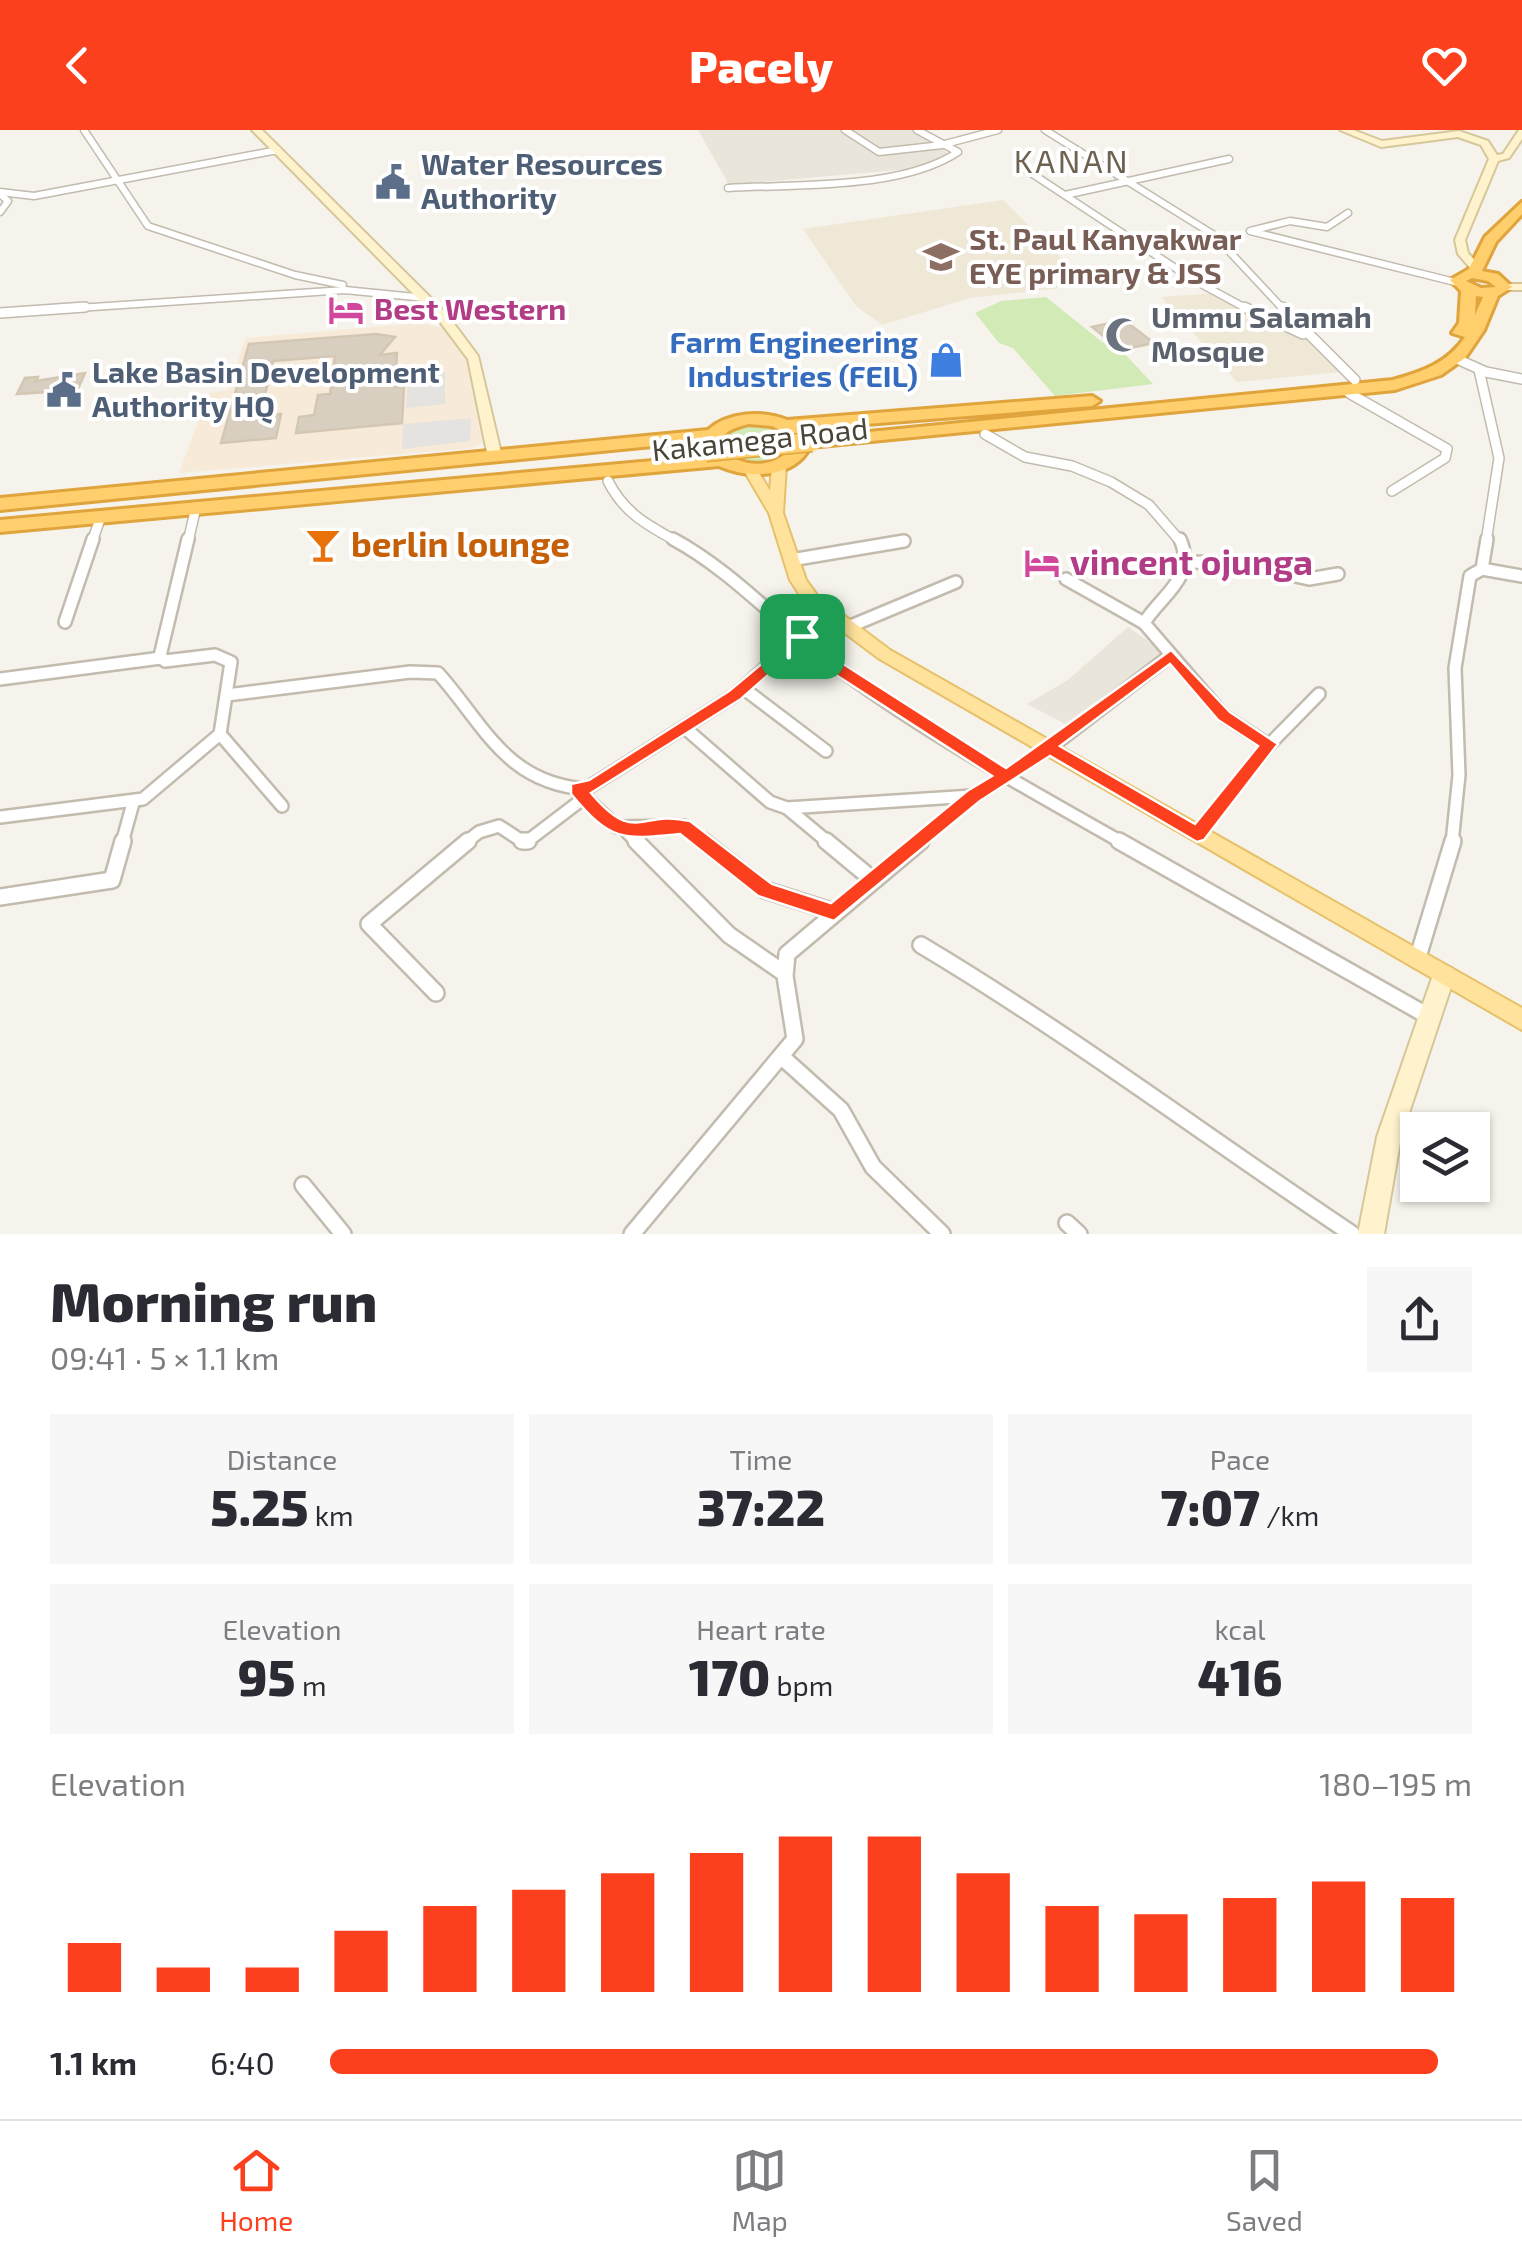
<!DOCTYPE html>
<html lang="en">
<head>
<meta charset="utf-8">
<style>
	:root { --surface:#fff; --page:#f7f7f7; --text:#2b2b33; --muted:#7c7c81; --line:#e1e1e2; --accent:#fc3f1d }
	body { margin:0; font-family:"Exo 2",sans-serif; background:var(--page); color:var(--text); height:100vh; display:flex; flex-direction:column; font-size:38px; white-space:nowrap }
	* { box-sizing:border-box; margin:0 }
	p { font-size:32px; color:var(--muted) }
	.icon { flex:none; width:55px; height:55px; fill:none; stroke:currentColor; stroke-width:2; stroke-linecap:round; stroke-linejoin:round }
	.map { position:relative; height:1104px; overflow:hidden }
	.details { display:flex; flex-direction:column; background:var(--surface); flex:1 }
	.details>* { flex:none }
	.buttons { position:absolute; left:1400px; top:982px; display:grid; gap:20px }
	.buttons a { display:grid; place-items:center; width:90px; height:90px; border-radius:0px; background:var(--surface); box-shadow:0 2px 8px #0004; font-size:50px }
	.pin { position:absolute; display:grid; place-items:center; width:85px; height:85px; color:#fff; margin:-42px; border-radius:20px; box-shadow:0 5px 15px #0006 }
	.round { display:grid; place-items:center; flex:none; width:105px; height:105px; border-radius:0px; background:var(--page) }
	.overview { display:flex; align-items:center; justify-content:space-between; height:170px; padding:0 50px }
	h1 { font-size:55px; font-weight:800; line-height:75px }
	.metrics { display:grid; grid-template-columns:repeat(3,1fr); gap:15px; height:170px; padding:10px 50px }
	.metrics div { display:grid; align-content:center; border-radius:0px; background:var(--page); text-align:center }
	.metrics b { font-size:50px; font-weight:800 }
	.metrics small { font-size:28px; font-weight:400 }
	.metrics p { font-size:28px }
	.chart { height:280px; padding:20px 50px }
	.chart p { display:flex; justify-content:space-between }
	.chart svg { width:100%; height:180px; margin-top:10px; stroke:var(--accent); stroke-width:6 }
	ul { padding:0 50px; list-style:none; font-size:32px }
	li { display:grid; grid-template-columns:160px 120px 1fr; align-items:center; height:75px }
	li i { height:25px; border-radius:12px; background:var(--accent) }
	header { display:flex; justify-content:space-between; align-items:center; height:130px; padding:0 50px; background:var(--accent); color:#fff; font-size:45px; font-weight:800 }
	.dock { display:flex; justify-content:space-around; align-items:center; height:140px; border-top:2px solid var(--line); background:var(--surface); font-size:28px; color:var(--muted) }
	.dock a { display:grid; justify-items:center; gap:5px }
	.dock .active { color:var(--accent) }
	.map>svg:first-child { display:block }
	.residential { fill:#eae5da }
	.commercial { fill:#f7ead8 }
	.education { fill:#efe8d6 }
	.green { fill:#d2eab5 }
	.parking { fill:#e5e3e0 }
	.building { fill:#d8cfc1; stroke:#d3c7b4; stroke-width:2.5 }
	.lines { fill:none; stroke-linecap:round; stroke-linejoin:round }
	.street-far3-casing { stroke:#c2bbae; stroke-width:9 }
	.street-far2-casing { stroke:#c2bbae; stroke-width:12 }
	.street-far1-casing { stroke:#c2bbae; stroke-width:16 }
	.street-casing { stroke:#c2bbae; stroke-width:20 }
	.secondary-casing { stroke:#d6c79b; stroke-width:4 }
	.primary-casing { stroke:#e6c16a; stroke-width:4 }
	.highway-casing { stroke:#e0a43c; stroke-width:6 }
	.street-far3 { stroke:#fff; stroke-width:6 }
	.street-far2 { stroke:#fff; stroke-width:9 }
	.street-far1 { stroke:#fff; stroke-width:11 }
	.street { stroke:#fff; stroke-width:15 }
	.secondary { fill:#fff3cd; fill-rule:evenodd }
	.primary { fill:#ffe39c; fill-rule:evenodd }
	.highway { fill:#ffcf6e; fill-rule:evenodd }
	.highway-bridge-casing { stroke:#e0a43c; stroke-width:21; stroke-linecap:butt }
	.highway-bridge { stroke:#ffcf6e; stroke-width:18 }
	.route { fill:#fc3f1d; stroke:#fff; stroke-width:2.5; fill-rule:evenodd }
	.labels { text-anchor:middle; stroke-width:8; stroke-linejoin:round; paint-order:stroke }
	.far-service-label { font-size:30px; font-weight:bold; fill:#4e5e75; stroke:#fff; text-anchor:start }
	.far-education-label { font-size:30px; font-weight:bold; fill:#785e54; stroke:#fff; text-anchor:start }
	.far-hotel-label { font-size:30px; font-weight:bold; fill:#b23c85; stroke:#fff; text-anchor:start }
	.far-worship-label { font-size:30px; font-weight:bold; fill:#5b616d; stroke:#fff; text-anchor:start }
	.far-shop-label { font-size:30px; font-weight:bold; fill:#366cbe; stroke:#fff; text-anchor:end }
	.far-street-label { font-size:30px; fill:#4b4439; stroke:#fff }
	.far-neighbourhood-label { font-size:32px; letter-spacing:2.5px; fill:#6e6250; stroke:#fff }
	.food-label { font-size:35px; font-weight:bold; fill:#c56008; stroke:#fff; text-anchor:start }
	.hotel-label { font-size:35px; font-weight:bold; fill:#b23c85; stroke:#fff; text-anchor:start }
</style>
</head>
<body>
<header><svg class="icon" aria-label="back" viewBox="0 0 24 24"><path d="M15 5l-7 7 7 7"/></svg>Pacely<svg class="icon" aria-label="heart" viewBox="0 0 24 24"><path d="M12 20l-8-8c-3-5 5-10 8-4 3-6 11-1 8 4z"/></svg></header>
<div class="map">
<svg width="1522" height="1104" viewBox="0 0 1522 1104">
	<rect width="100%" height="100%" fill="#f6f3ec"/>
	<!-- residential -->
	<g class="residential">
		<path d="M698,0H912L948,23L922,38L729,55Z"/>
		<path d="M1128,497L1165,523L1071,597L1027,574L1068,550Z"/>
	</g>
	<!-- commercial -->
	<path class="commercial" d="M420,193L445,198L469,232L486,309L474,318L179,343L209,263L228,260L246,208Z"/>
	<!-- education -->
	<g class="education">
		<path d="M1003,70L1089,155L970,168L882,195L856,176L803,99Z"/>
		<path d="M1217,163L1260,191L1306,207L1341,242L1237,252L1161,167Z"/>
	</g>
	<!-- green -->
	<g class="green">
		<path d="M1046,167L1102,212L1123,222L1153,254L1055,266L1013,218L999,213L975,183L1001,171Z"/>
		<path d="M771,294L790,303L795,318C772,335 757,336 729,329L719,309C734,293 751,292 771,294Z"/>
	</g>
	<!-- parking -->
	<g class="parking">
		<path d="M445,242V274L406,278L408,245Z"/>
		<path d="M471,288L470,311L402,319L403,294Z"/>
	</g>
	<!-- building -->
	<g class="building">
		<path d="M1124,190L1154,213L1121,220L1092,197Z"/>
		<path d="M376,204L395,207L380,225L397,223L395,257L404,256L402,293L296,303L299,287L314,285L318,265L330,264L335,226L273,231L260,286L281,284L276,308L221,313L249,214Z"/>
		<path d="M85,243L72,272L57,274L63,261L17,264L25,248L38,247L36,251Z"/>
	</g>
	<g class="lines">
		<defs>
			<g id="street-far3">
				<path d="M84,0L148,96L295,145L343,155"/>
				<path d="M845,0L879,22L942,15"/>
				<path d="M1045,0L1214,105L1284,180"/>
				<path d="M945,14L998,0"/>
				<path d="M1019,35L1192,149L1249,180"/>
				<path d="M728,58C795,54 901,60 958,22L917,0"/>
				<path d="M0,62L34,66L278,20"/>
				<path d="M0,64L8,71L0,82"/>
				<path d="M1065,65L1229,29"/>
				<path d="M1348,83L1327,97L1290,91L1250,101L1459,153"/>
				<path d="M48,180L345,160L425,168"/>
			</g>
			<g id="street-far2">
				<path d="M1244,177L1303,204"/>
				<path d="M1282,177L1355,250"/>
				<path d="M0,183L85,177"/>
				<path d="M1457,229L1486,242L1522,249"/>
				<path d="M1479,240L1499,328L1486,412"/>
				<path d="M1349,263L1447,319L1445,328L1392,361"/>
				<path d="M985,304L1025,327L1072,336L1111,352L1149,375L1181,412"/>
				<path d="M608,351C624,383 647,395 678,412"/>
				<path d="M92,412L101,386"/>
				<path d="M188,412L196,377"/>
				<path d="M899,412L904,411"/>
			</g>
			<g id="street-far1">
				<path d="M673,409C736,443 784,500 842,541C931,606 1028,659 1123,713"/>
				<path d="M1180,409C1197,448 1162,464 1144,493L1224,586L1269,615L1197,704"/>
				<path d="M791,430L904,411"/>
				<path d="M1187,432L1237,433L1309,449L1338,444"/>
				<path d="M1482,439L1487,409"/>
				<path d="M1066,449L1144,493"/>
				<path d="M65,492L93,409"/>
				<path d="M846,498L956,452"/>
				<path d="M0,549L161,528"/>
				<path d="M743,558L826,621"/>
				<path d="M227,565L410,542L438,543C484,594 505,653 586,659L735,565L802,505"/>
				<path d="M685,598L770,672L787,678L972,666"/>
				<path d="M220,604L282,676"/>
				<path d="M1269,615L1319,564"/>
				<path d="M580,663L617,697L684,696L706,713"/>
				<path d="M787,678L829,713"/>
				<path d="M0,687L143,669L220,604L231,532L215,525L165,531L160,526L188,409"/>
				<path d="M627,702L638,713"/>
				<path d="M122,713L133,673"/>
				<path d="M465,713L479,702L499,696L525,713L584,668"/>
				<path d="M918,713L974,666L1050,618L1171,525"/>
				<path d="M1452,713L1459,645L1455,538L1470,446L1482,439L1522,446"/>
			</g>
			<g id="street">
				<path d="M522,711H528"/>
				<path d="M636,711L729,805L781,841"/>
				<path d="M703,711L765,760L834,782"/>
				<path d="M826,711L873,750"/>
				<path d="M1119,711L1428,886"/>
				<path d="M0,767L112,750L123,711"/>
				<path d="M921,815C1070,904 1208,1008 1352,1104"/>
				<path d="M1417,830L1453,711"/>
				<path d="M436,863L369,794L468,711"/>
				<path d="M782,927L841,980L873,1037L942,1104"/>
				<path d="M303,1055L343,1104"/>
				<path d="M1067,1093L1079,1104"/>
				<path d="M632,1104L795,909L785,846L787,824L921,711"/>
			</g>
			<g id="secondary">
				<path d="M252,0H262L446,183L478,226L502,327L500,330H490L488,327L468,229L438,189Z"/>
				<path d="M1340,0H1353L1382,11L1459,1L1488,11L1497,25L1503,24L1519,0H1522V9L1509,28L1498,31L1465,110L1468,123L1481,137L1479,139H1471L1458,124L1455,110L1489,29L1481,15L1458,7L1381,17Z"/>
				<path d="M1522,154V160H1505L1499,157L1505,154Z"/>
				<path d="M1444,835L1452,838L1455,845L1401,1007L1384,1104H1358L1377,1007L1433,845L1436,838Z"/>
			</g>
			<path id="primary" d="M779,332L786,336L783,383L806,450L817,465L890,520L1522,878V900L878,528L805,473L790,450L769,383L743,339L750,335L755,336L770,361L772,336Z"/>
			<path id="highway" d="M1522,72V84L1496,112L1482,141L1498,144L1512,157L1498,166L1484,200L1465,228L1441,245L1395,260L810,317C794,349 748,349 719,336L0,402V390L708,326L702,318L703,311L0,380V368L708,300C728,282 762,280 787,290L1092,266L1100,271L1092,276L803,299L808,308L1393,250C1422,242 1448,233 1465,207L1452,203L1459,193L1461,161L1450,150L1469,139L1485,107ZM1472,148L1488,151L1496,157L1481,158L1466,151ZM1476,166L1483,167L1475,185ZM748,294L772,296L788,304L793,316C775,340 739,339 720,317C723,300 732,299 748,294Z"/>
		</defs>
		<!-- street-far3 casing -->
		<use href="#street-far3" class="street-far3-casing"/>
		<!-- street-far2 casing -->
		<use href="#street-far2" class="street-far2-casing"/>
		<!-- street-far1 casing -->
		<use href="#street-far1" class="street-far1-casing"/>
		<!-- street casing -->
		<use href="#street" class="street-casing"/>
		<!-- secondary casing -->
		<use href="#secondary" class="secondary-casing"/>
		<!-- primary casing -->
		<use href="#primary" class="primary-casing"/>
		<!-- highway casing -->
		<use href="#highway" class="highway-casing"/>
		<!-- street-far3 -->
		<use href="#street-far3" class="street-far3"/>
		<!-- street-far2 -->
		<use href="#street-far2" class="street-far2"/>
		<!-- street-far1 -->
		<use href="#street-far1" class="street-far1"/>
		<!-- street -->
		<use href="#street" class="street"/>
		<!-- secondary -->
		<use href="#secondary" class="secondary"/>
		<!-- primary -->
		<use href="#primary" class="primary"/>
		<!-- highway -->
		<use href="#highway" class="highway"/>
		<defs>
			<path id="highway-bridge" d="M706,322L812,312"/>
		</defs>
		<!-- highway-bridge casing -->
		<use href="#highway-bridge" class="highway-bridge-casing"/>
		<!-- highway-bridge -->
		<use href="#highway-bridge" class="highway-bridge"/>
	</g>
	<!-- route -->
	<path class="route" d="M802,500L831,526L1006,638L1171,520L1230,582L1278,614L1204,710L1197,712L1050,626L980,671L834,791L758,766L680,704C621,710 610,711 571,664V654L589,650L729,561ZM802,515L819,534L992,646L967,661L831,773L772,754L690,691C639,679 636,716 591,663L741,569ZM1170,534L1218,590L1258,616L1195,694L1060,616Z"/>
	<!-- icons -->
	<defs>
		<symbol id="civic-bare" viewBox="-9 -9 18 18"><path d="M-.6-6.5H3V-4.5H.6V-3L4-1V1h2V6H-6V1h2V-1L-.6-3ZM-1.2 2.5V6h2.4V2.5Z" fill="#5c6f8a" stroke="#fff" stroke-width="2.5" paint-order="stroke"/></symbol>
		<symbol id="school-bare" viewBox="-9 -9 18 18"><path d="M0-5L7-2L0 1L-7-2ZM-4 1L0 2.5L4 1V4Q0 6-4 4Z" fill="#8d6e63" stroke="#fff" stroke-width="2.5" paint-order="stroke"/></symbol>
		<symbol id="hotel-bare" viewBox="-9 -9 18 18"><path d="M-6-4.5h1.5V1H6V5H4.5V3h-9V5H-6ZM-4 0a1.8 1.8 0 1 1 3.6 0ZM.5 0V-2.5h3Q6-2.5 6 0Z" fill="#d1479c" stroke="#fff" stroke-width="2.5" paint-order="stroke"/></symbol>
		<symbol id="mosque-bare" viewBox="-9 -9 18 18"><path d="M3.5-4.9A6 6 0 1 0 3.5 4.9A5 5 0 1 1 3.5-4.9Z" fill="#6b7280" stroke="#fff" stroke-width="2.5" paint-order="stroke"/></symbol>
		<symbol id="shop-bare" viewBox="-9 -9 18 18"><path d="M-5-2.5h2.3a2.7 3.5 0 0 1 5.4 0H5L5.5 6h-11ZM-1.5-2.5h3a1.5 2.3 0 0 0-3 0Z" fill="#3f7fe0" stroke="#fff" stroke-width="2.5" paint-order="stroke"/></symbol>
		<symbol id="bar-bare" viewBox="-9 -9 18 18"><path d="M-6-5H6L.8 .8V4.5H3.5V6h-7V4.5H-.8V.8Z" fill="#e8710a" stroke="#fff" stroke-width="2.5" paint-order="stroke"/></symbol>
	</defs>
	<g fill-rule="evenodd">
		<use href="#civic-bare" x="368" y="27" width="50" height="50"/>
		<use href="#school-bare" x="916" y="102" width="50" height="50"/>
		<use href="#hotel-bare" x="321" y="155" width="50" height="50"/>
		<use href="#mosque-bare" x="1098" y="180" width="50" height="50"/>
		<use href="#shop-bare" x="921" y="205" width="50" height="50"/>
		<use href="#civic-bare" x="39" y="235" width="50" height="50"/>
		<use href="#bar-bare" x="298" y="390" width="50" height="50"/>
		<use href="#hotel-bare" x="1017" y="408" width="50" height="50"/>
	</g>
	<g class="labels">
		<!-- far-service labels -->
		<g class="far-service-label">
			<text x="421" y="45">Water Resources<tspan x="421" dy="34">Authority</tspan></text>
			<text x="92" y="253">Lake Basin Development<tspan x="92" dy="34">Authority HQ</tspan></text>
		</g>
		<!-- far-education labels -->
		<g class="far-education-label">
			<text x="969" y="120">St. Paul Kanyakwar<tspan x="969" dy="34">EYE primary &amp; JSS</tspan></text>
		</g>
		<!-- far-hotel labels -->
		<g class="far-hotel-label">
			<text x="374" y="190">Best Western</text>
		</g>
		<!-- far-worship labels -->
		<g class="far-worship-label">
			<text x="1151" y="198">Ummu Salamah<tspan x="1151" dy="34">Mosque</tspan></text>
		</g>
		<!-- far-shop labels -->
		<g class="far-shop-label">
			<text x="918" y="223">Farm Engineering<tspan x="918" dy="34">Industries (FEIL)</tspan></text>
		</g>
		<!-- far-street labels -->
		<g class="far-street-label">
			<text transform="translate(760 310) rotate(-6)" y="10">Kakamega Road</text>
		</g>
		<!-- far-neighbourhood labels -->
		<g class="far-neighbourhood-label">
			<text x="1072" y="43">KANAN</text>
		</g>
		<!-- food labels -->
		<g class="food-label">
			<text x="351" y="427">berlin lounge</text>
		</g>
		<!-- hotel labels -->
		<g class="hotel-label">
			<text x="1070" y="445">vincent ojunga</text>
		</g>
	</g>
</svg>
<div class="buttons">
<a><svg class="icon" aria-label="layers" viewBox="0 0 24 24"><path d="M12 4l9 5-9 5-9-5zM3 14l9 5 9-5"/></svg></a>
</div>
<div class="pin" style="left:802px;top:506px;background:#1e9e55"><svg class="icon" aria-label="arrive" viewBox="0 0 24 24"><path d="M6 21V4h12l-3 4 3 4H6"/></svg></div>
</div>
<section class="details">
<div class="overview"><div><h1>Morning run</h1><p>09:41 · 5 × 1.1 km</p></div><a class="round"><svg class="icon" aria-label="share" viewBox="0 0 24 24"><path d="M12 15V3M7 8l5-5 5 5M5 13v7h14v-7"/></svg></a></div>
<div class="metrics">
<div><p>Distance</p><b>5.25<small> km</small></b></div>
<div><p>Time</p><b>37:22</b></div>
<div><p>Pace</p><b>7:07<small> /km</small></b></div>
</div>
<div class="metrics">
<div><p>Elevation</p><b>95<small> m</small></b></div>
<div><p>Heart rate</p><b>170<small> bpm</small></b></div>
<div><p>kcal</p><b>416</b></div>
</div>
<div class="chart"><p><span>Elevation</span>180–195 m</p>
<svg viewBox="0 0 160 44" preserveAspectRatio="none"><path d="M5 44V32M15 44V38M25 44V38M35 44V29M45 44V23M55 44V19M65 44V15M75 44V10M85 44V6M95 44V6M105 44V15M115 44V23M125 44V25M135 44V21M145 44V17M155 44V21"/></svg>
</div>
<ul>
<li><b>1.1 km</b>6:40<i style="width:97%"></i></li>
</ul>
</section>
<nav class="dock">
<a class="active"><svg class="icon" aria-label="home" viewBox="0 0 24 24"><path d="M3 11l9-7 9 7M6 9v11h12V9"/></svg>Home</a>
<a><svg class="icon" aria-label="map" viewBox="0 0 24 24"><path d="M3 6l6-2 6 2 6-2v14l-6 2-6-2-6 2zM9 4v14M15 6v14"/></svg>Map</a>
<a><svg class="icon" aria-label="saved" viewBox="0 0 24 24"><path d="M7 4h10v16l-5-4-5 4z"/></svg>Saved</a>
</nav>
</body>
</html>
